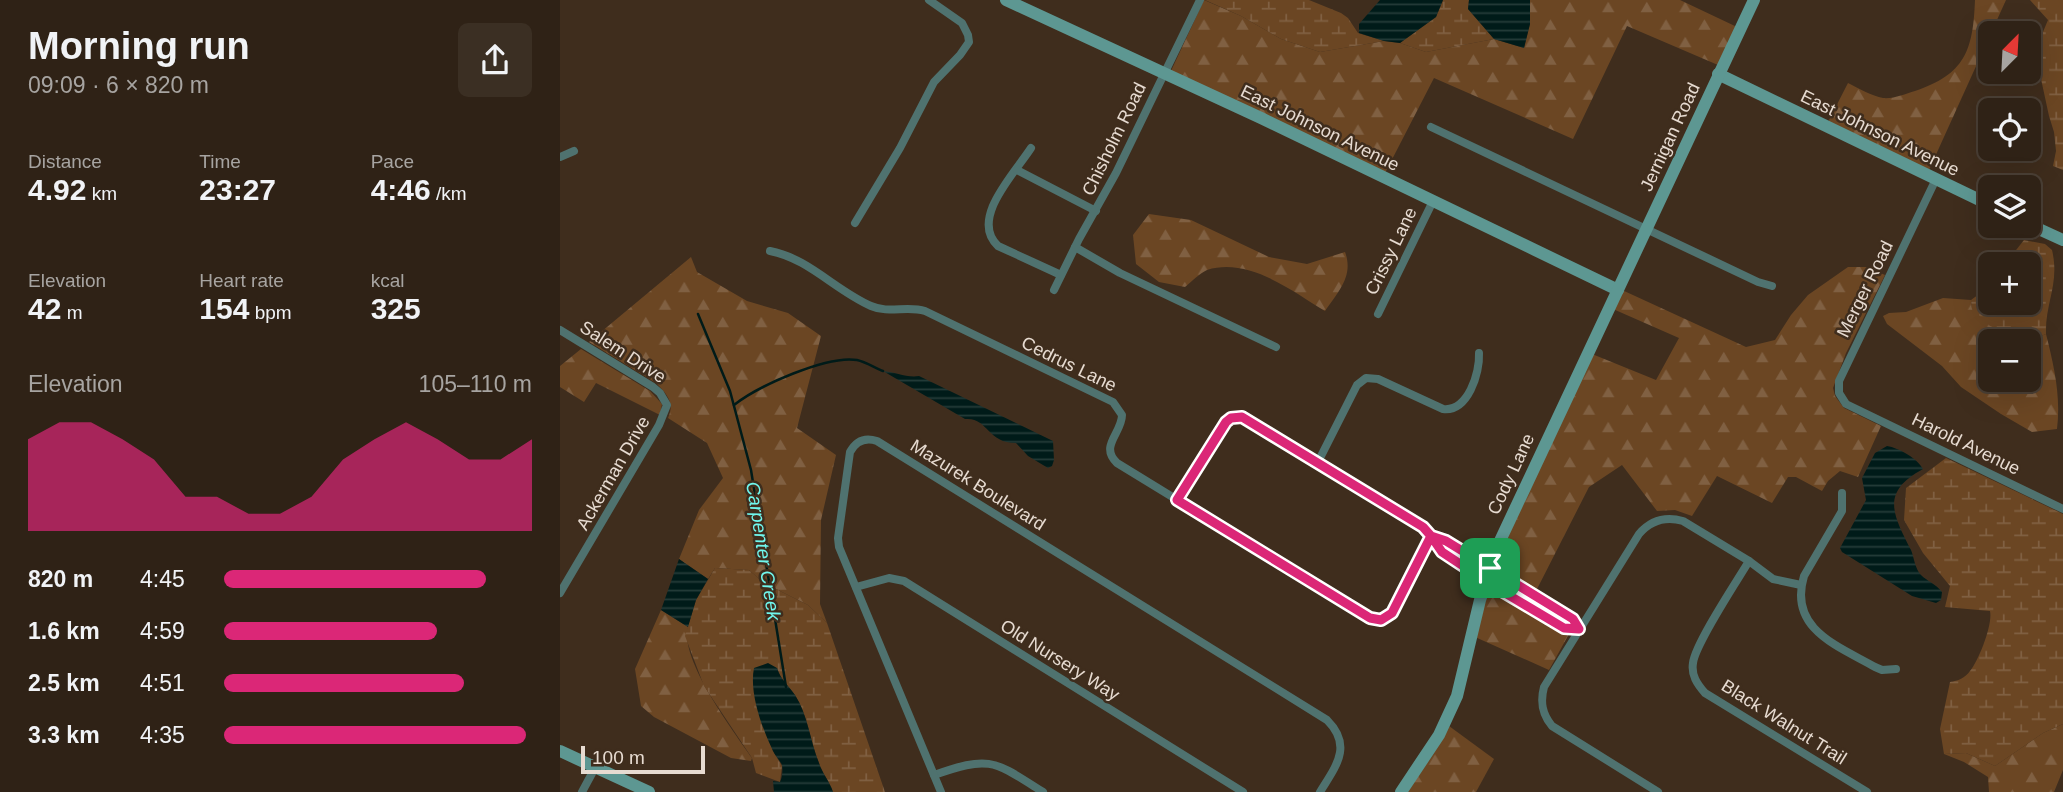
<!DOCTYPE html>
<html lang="en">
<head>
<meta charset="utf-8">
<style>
	:root { --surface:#2f2216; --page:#3b2f23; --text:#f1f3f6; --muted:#a7a4a1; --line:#4a3f35; --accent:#db2777 }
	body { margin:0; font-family:Helvetica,sans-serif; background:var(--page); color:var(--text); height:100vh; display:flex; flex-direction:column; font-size:26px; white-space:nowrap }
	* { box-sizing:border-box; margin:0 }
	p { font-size:23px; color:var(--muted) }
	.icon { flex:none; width:38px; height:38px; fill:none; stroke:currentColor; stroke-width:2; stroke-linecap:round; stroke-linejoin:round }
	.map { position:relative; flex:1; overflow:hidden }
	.side { display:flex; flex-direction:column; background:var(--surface); width:560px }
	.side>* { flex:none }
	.needle { width:46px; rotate:24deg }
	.tools { position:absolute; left:1418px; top:21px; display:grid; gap:14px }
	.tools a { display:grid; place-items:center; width:63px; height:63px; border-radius:10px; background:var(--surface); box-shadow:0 7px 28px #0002,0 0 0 2px var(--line); font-size:35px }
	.scale { position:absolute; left:21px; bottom:18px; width:124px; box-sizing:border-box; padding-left:7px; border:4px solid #e7dbd1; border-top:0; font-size:19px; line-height:24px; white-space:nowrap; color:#e7dbd1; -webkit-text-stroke:5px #3f2d1d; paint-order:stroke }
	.pin { position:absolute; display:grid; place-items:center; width:60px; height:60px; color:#fff; margin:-30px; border-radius:14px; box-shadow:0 4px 10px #0006 }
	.round { display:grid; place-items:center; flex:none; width:74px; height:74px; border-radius:10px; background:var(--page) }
	.summary { display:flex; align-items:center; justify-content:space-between; height:119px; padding:0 28px }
	h1 { font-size:38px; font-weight:700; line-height:52px }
	.stats { display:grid; grid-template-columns:repeat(3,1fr); gap:10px; height:119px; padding:7px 28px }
	.stats div { display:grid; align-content:center }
	.stats b { font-size:30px; font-weight:700 }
	.stats small { font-size:19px; font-weight:400 }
	.stats p { font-size:19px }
	.chart { height:196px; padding:14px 28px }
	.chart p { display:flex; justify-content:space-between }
	.chart svg { width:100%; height:126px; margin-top:7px; fill:var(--accent); opacity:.7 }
	ul { padding:0 28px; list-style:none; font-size:23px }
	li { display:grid; grid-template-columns:112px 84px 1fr; align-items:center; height:52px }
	li i { height:18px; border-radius:9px; background:var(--accent) }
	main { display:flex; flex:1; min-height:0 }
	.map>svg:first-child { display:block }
	.forest { fill:url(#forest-firs); fill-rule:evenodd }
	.wetland { fill:url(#wetland-marsh) }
	.water { fill:url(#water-rules) }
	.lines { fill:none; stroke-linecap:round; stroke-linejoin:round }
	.stream { stroke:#001b19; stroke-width:2.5 }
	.street { stroke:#4f726f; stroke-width:8 }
	.secondary { stroke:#5d9792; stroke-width:12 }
	.route-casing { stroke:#fff; stroke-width:14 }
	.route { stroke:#db2777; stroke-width:9 }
	.labels { text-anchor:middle; stroke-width:5; stroke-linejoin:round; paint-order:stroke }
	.street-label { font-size:18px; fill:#e7dbd1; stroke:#3f2d1d }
	.water-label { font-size:19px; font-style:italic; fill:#70f7ee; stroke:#3f2d1d }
</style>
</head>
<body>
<main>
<section class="side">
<div class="summary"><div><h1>Morning run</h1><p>09:09 · 6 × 820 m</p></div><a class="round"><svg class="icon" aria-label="share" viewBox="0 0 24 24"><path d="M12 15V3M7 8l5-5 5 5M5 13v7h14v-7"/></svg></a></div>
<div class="stats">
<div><p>Distance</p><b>4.92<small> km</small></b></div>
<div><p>Time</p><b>23:27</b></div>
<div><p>Pace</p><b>4:46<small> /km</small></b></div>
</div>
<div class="stats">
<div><p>Elevation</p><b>42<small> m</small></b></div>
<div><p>Heart rate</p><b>154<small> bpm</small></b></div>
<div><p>kcal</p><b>325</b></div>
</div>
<div class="chart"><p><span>Elevation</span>105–110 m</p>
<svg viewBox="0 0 160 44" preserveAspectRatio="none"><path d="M0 44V12L10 6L20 6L30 12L40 19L50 32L60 32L70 38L80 38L90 32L100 19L110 12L120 6L130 12L140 19L150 19L160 12V44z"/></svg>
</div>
<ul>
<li><b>820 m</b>4:45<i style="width:85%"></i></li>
<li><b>1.6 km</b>4:59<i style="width:69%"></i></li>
<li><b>2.5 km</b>4:51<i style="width:78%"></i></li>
<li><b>3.3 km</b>4:35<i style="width:98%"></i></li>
</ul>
</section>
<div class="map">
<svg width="1503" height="792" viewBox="0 0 1503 792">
	<defs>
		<pattern id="forest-firs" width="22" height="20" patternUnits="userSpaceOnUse" patternTransform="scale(1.75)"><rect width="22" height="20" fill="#6b4623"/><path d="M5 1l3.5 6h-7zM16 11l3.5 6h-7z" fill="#806042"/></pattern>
		<pattern id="wetland-marsh" width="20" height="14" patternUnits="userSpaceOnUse" patternTransform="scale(1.75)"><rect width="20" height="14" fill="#6b4623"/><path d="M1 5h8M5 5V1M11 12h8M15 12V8" fill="none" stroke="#806042"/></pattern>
		<pattern id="water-rules" width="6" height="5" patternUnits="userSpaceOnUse" patternTransform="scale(1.75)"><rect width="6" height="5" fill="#001b19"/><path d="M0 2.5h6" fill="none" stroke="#253c39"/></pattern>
	</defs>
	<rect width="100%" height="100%" fill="#3f2d1d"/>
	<!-- forest -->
	<g class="forest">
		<path d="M644,0L681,16L721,39L760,52L824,41L840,43L866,52L934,39L964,48L970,24V0H1120L1177,27L1158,65L1067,26L1013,139L874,78L825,173L611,71Z"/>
		<path d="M1415,0H1446L1369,170L1268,122L1288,83C1298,88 1312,96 1323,98C1334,99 1345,94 1355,91C1405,74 1413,51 1415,0Z"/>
		<path d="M589,214L631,220L709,257L747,264L785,252C794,276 778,292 765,311C732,291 689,257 647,270C640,273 631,282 625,287L599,282L576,264L573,235Z"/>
		<path d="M131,257L137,272L187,301L228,313L261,336L237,428L276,455L261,520L260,604L267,623L248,605L204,583L189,570L155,568L148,579L119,559L139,510L163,478L147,443L108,418C115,403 107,394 96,383L29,342Z"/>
		<path d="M1288,267H1307L1325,275L1286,353L1273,388L1275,396L1284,408L1321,426L1298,477L1280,471L1268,481L1262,491L1236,477H1228L1212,503L1157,476L1132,516L1115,510L1097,511L1062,465L1029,487L976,591L935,565L1032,354L1096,380L1119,338L1053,309L1062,290L1186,347L1215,340L1231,315L1248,295Z"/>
		<path d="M1383,298L1411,300L1412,309L1468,341L1486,334C1494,366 1501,396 1497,429L1472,432L1441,414L1401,387L1382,366L1327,324L1323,316L1329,313L1346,312ZM1430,341H1468V380H1430Z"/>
		<path d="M21,349L90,391L102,404L100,415L36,383L24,402L0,387V366Z"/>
		<path d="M928,588L1001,633L1009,634L989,670L915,637Z"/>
		<path d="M101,610L128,627C119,659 174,732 192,758L191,761L171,758L94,717L81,706L75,669Z"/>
		<path d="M1503,724V770L1494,792H1429L1428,777L1404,762L1384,754L1406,753L1435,766L1483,733Z"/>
		<path d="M889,726L934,759L916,792H846Z"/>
	</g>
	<!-- wetland -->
	<g class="wetland">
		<path d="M645,0H749L781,13L788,18L798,33L824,41L760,52L721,39L681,16Z"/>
		<path d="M883,0H909L908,9L934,39L866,52L840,43L876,17Z"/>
		<path d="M1470,0H1503V170L1493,166L1496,151L1494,132L1489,116L1475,51L1488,20Z"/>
		<path d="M1464,240L1485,244L1492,250C1500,284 1485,302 1486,334L1468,341L1430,326L1412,309L1411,300L1430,286V303H1468V264H1445Z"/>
		<path d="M1386,458L1503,514V724L1483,733L1435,766L1406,753L1384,754L1380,729L1390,682C1398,681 1405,678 1410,671C1419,660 1433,624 1430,611L1385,607L1390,586L1363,553L1344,520L1346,488Z"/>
		<path d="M155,568L189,570L204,583L248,605L267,623L325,792H273C270,782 262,773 259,763C250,741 248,715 235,695C228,685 221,680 217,668L197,705L213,751L222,766L220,782L196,773L192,758L144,686L125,636L136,600Z"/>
	</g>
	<!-- water -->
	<g class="water">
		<path d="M820,0H883L876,17L840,43L824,41L799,33V24Z"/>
		<path d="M909,0H970V24L964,48L934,39L908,9Z"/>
		<path d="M323,371C335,372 347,378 359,376L493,441L494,460L492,466L488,468L468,456L456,443C427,443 428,417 405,419Z"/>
		<path d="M1327,446C1339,448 1357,458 1363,469C1321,492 1332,513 1351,550C1354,557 1355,569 1361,575C1367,581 1376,584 1382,592L1381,600L1376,603L1352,596L1282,552L1280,548L1306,500L1302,478L1315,453Z"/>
		<path d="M119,559L148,579L136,600L128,627L101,610Z"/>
		<path d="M208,663L217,668C221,680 228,685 235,695C248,715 250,741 259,763C262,773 270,782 273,792H214L213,781L220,782C222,778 223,771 222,765C220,760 215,756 213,751C202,728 189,693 194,668Z"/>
	</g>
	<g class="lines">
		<!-- stream -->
		<g class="stream">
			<path d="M138,314L170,391L191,470L226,687"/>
			<path d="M174,405C198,386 267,355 297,360C306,362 315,368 323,371"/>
		</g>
		<!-- street -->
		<g class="street">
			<path d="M871,127L1198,282L1212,286"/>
			<path d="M471,148C455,173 409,219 438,246L501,275"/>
			<path d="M0,157L14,151"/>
			<path d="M457,170L536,211"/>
			<path d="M1376,179L1279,381V393L1286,404L1503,509"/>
			<path d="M295,223L340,148L374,82L400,55L409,42L408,35L402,23L369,0"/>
			<path d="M515,247L560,273L716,347"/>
			<path d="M210,251C248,258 276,291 311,306C329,314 347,305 365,311L553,402L562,415C562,433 539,446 557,463L810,618L821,620L832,613L871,536"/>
			<path d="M494,290L519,239L556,173L640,0"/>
			<path d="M818,314L873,201"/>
			<path d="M0,330L93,387L100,393L107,405L99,425L0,593"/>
			<path d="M758,462L797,385L806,378L818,379L883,409C908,412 920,373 919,353"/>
			<path d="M1282,493V511L1244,576C1228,629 1278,646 1315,667L1322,670L1336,669"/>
			<path d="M617,500L666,422L671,418L682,417L863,527L882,552L935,587L1004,628L1019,629"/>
			<path d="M871,536L886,542L1013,619L1019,629"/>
			<path d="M1189,561C1177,581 1135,644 1133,663C1131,675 1137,684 1145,693L1307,792"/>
			<path d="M296,587L329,578L344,581L683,792"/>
			<path d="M374,775C431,755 434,761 483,792"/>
			<path d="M22,792L36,766"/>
			<path d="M381,792L279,547L278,538L290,452C296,441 305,437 317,441L767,720C793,746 776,766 760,792"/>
			<path d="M1098,792L992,726C982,714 980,702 984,687L1079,534C1091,520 1105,516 1123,521L1189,561L1213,579L1241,585"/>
		</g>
		<!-- secondary -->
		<g class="secondary">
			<path d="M446,0L701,118L1058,290"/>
			<path d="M1158,74L1430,205"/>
			<path d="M1468,224L1503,240"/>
			<path d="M0,751L89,792"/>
			<path d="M841,792L879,735L897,696L920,600L939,543L1194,0"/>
		</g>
	</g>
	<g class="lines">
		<defs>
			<path id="route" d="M930,568L886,541L871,536L863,527L682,417L671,418L666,422L617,500L810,618L821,620L832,613L871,536L882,552L935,587L1004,628L1019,629L1013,619L930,568"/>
		</defs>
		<!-- route casing -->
		<use href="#route" class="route-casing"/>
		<!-- route -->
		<use href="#route" class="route"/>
	</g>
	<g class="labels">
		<!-- street labels -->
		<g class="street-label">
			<text transform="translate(760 128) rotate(26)" y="6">East Johnson Avenue</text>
			<text transform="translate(1320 133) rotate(26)" y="6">East Johnson Avenue</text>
			<text transform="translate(1110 137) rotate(-65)" y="6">Jernigan Road</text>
			<text transform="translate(554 139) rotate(-64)" y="6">Chisholm Road</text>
			<text transform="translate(831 251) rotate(-64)" y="6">Crissy Lane</text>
			<text transform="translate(1305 289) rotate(-64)" y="6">Merger Road</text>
			<text transform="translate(63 352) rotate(33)" y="6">Salem Drive</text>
			<text transform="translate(509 364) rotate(26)" y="6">Cedrus Lane</text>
			<text transform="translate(1406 444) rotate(26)" y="6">Harold Avenue</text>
			<text transform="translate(53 473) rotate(-60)" y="6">Ackerman Drive</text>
			<text transform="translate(951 474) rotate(-65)" y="6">Cody Lane</text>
			<text transform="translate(418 485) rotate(32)" y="6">Mazurek Boulevard</text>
			<text transform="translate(500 660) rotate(32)" y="6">Old Nursery Way</text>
			<text transform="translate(1224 722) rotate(32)" y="6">Black Walnut Trail</text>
		</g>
		<!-- water labels -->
		<g class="water-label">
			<text transform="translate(204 551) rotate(81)" y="7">Carpenter Creek</text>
		</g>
	</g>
</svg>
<div class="tools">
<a><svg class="needle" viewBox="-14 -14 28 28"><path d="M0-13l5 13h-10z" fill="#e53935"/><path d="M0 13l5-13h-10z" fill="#a7a4a1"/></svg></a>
<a><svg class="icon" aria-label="locate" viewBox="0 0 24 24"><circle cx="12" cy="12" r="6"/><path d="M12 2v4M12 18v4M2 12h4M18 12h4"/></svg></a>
<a><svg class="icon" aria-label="layers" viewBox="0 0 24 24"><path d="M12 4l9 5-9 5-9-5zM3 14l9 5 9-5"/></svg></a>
<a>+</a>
<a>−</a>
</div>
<div class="scale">100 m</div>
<div class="pin" style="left:930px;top:568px;background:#1e9e55"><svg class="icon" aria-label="arrive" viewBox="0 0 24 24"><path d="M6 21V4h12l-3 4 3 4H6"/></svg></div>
</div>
</main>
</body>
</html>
